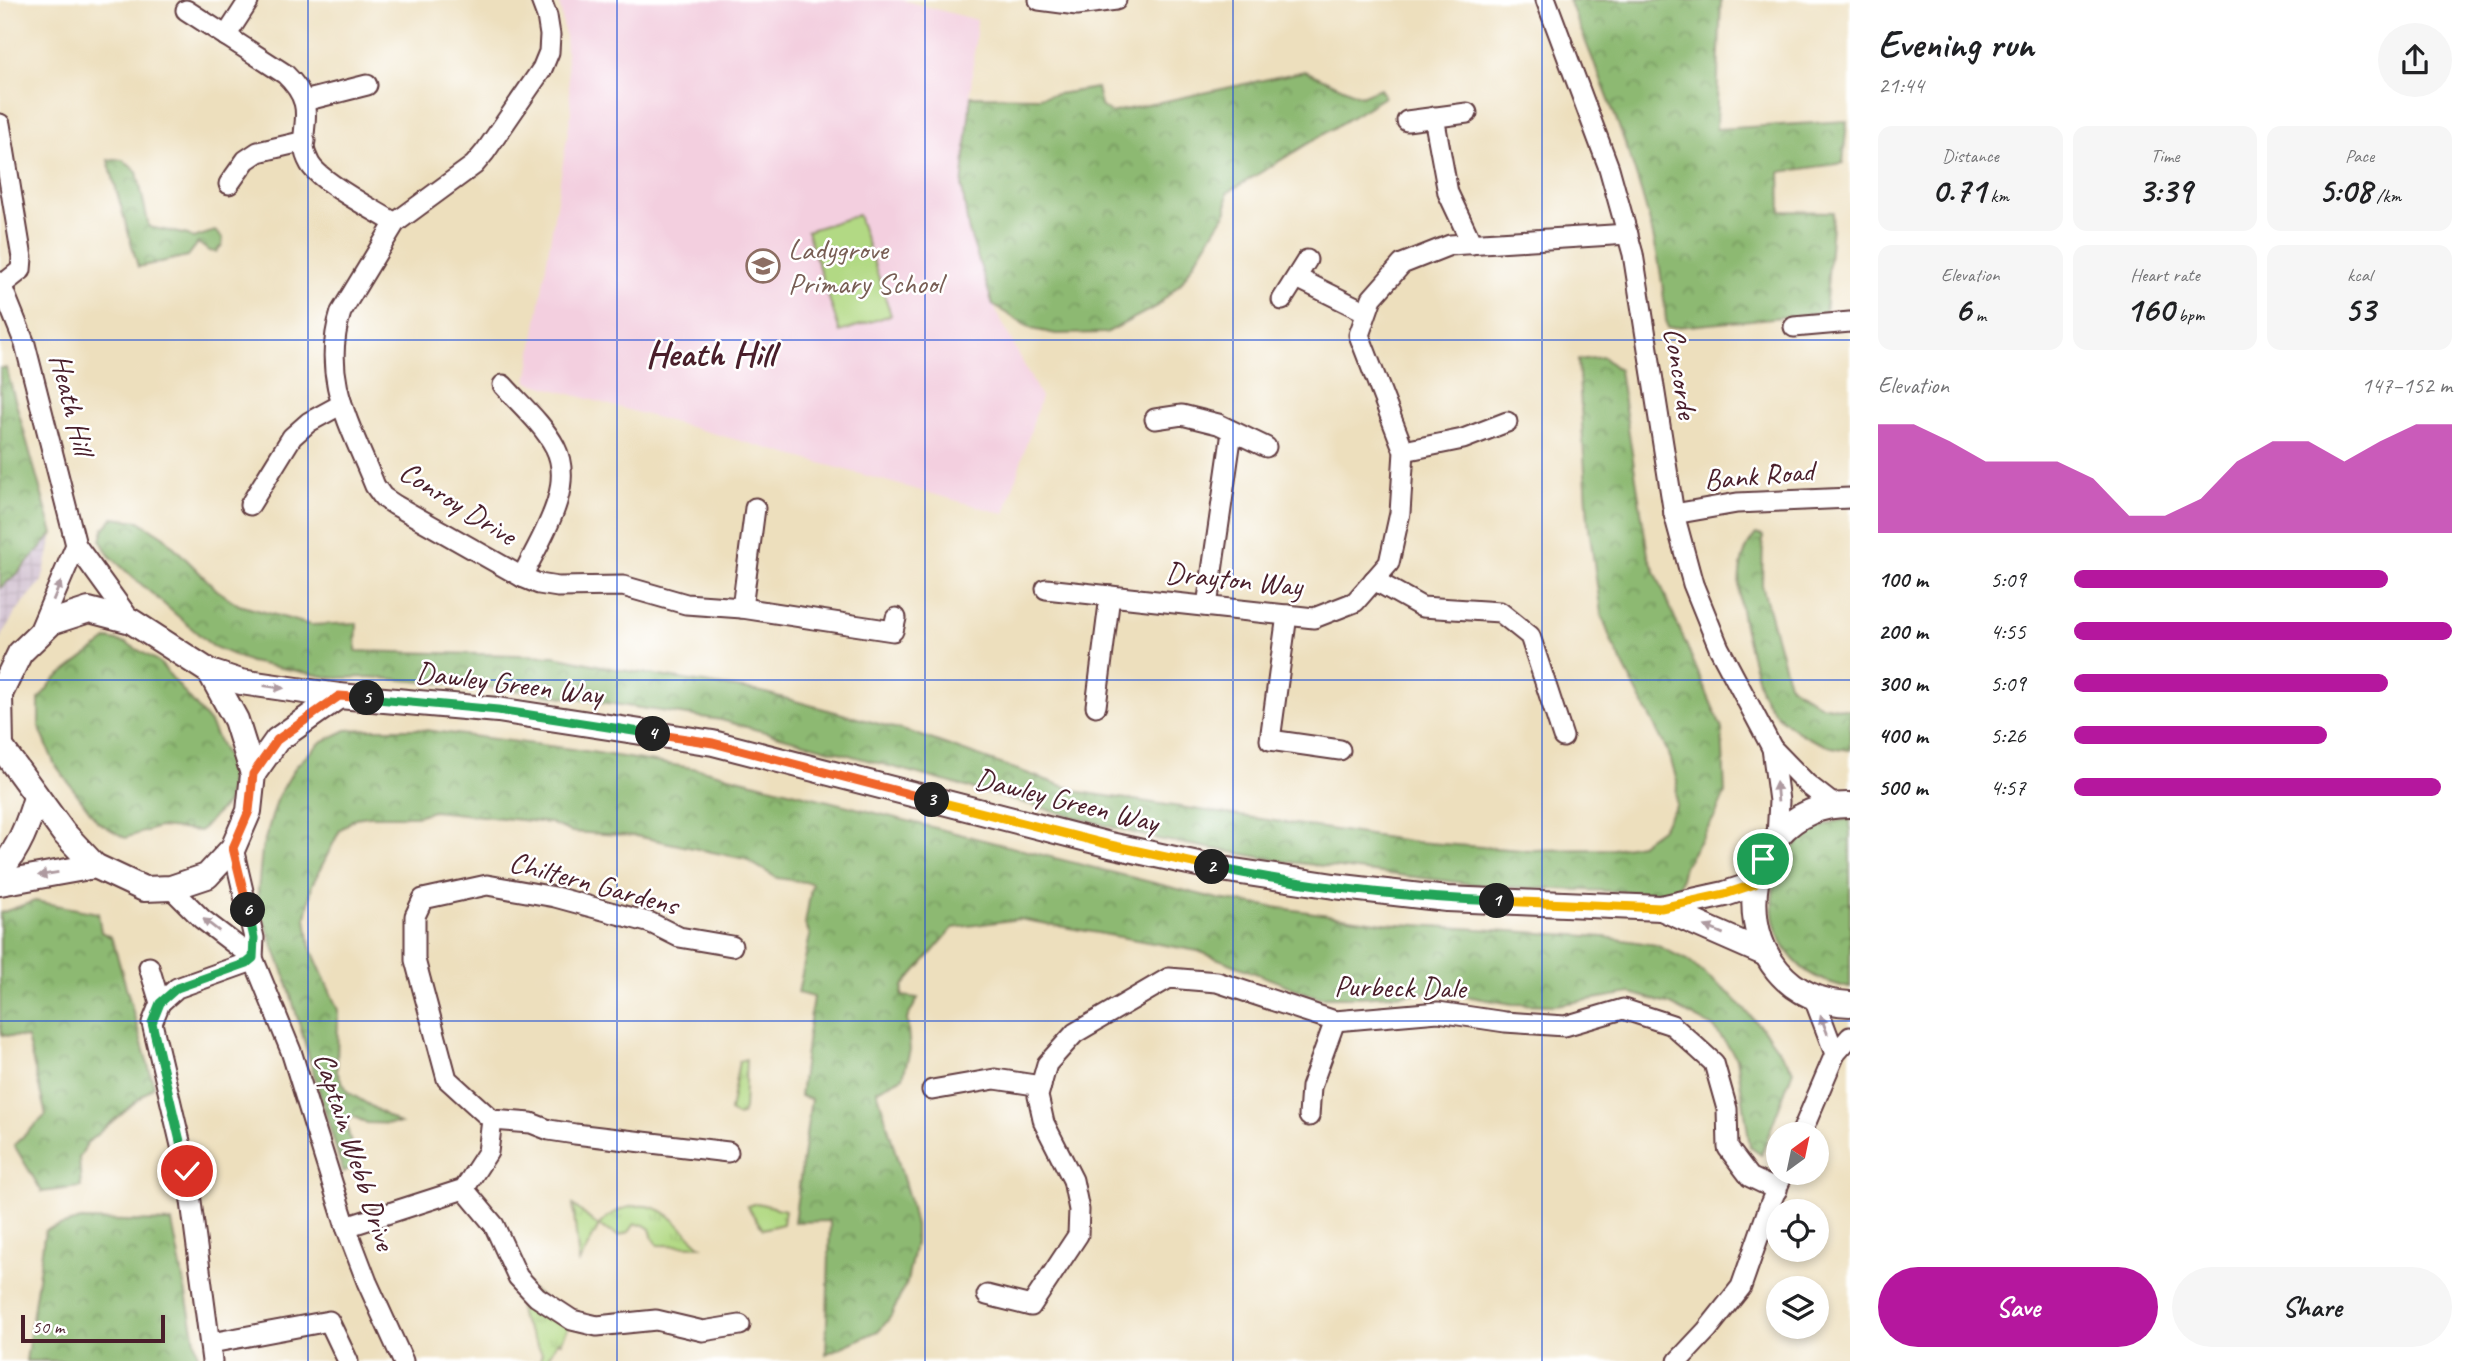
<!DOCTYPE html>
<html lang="en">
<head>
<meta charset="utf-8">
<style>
	:root { --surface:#fff; --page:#f6f6f6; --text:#202124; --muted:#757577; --accent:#b5179e }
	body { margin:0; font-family:Caveat,sans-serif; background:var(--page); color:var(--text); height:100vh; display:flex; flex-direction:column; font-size:26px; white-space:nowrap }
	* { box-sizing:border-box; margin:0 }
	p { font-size:23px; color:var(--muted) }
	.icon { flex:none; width:38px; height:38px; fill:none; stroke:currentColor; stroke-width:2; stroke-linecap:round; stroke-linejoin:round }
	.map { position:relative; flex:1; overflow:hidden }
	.sheet { display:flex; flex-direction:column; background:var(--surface); width:630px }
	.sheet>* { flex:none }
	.needle { width:46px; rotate:33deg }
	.buttons { position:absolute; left:1766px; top:1122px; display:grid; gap:14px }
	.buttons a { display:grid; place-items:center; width:63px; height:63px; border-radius:50%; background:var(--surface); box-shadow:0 4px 10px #0003; font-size:35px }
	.scale { position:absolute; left:21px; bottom:18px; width:144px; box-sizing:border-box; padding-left:7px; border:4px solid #4a1f2b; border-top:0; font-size:19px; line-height:24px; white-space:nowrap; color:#4a1f2b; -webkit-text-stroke:5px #fff; paint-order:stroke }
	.pin { position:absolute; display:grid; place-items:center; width:60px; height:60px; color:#fff; margin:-30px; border:4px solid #fff; border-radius:50%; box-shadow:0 2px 7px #0007 }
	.km { position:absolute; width:35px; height:35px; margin:-18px; border-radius:50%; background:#222; color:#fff; font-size:19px; line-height:35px; text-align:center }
	.round { display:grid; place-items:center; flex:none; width:74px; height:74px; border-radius:37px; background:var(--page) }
	.headline { display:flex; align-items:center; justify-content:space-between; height:119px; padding:0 28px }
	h1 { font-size:38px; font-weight:700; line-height:52px }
	.metrics { display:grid; grid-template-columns:repeat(3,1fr); gap:10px; height:119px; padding:7px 28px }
	.metrics div { display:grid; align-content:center; border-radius:14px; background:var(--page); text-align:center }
	.metrics b { font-size:35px; font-weight:700 }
	.metrics small { font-size:19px; font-weight:400 }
	.metrics p { font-size:19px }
	.chart { height:196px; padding:14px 28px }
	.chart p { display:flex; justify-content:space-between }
	.chart svg { width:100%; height:126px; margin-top:7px; fill:var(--accent); opacity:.7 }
	.button { display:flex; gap:14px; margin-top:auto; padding:14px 28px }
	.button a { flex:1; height:80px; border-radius:42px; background:var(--accent); color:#fff; font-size:28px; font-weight:700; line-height:80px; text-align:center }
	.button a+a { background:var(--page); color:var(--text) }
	ul { padding:0 28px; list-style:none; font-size:23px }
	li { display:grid; grid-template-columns:112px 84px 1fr; align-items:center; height:52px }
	li i { height:18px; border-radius:9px; background:var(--accent) }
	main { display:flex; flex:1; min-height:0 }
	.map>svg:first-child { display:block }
	.built { fill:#f3cfdf }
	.industrial { fill:url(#industrial-grid) }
	.grass { fill:url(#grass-tufts); stroke:#7e7c58; stroke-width:2 }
	.forest { fill:url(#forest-crowns); stroke:#6c6c4e; stroke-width:2 }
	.park { fill:#b2d984; stroke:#7e7c58; stroke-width:2 }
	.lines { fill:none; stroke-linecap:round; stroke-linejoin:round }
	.minor-casing { stroke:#623c41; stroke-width:23 }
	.major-casing { stroke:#623c41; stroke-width:28 }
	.minor { stroke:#fff; stroke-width:19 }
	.major { stroke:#fff; stroke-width:24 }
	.oneway { fill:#ae9aa0 }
	.split-1-casing { stroke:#fff; stroke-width:14 }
	.split-2-casing { stroke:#fff; stroke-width:14 }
	.split-3-casing { stroke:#fff; stroke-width:14 }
	.split-4-casing { stroke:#fff; stroke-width:14 }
	.split-5-casing { stroke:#fff; stroke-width:14 }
	.split-6-casing { stroke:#fff; stroke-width:14 }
	.split-7-casing { stroke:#fff; stroke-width:14 }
	.split-1 { stroke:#f5b400; stroke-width:9 }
	.split-2 { stroke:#22a559; stroke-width:9 }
	.split-3 { stroke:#f5b400; stroke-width:9 }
	.split-4 { stroke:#f0652b; stroke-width:9 }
	.split-5 { stroke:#22a559; stroke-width:9 }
	.split-6 { stroke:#f0652b; stroke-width:9 }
	.split-7 { stroke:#22a559; stroke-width:9 }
	.grid { fill:none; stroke:#1d4ed8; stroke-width:2; stroke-opacity:0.55 }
	.labels { text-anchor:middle; stroke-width:5; stroke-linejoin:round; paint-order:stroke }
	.education-label { font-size:30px; fill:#785e54; stroke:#fff; text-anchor:start }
	.street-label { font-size:30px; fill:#4a1f2b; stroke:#fff }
	.district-label { font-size:37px; font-weight:bold; fill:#4a1f2b; stroke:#fff }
</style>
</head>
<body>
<main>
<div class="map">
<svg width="1850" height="1361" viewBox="0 0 1850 1361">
	<defs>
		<pattern id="industrial-grid" width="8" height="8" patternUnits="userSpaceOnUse" patternTransform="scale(1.75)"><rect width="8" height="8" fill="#cfbdce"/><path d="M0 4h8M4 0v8" fill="none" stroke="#b3a2b1"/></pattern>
		<pattern id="grass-tufts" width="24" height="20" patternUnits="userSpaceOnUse" patternTransform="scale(1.75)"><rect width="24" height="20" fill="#b2d984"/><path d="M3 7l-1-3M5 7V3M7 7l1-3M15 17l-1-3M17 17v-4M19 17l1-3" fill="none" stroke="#9bba72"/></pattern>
		<pattern id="forest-crowns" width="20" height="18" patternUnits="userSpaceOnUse" patternTransform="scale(1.75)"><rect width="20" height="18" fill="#8db972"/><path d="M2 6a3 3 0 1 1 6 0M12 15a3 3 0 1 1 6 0" fill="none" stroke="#75965e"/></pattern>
	</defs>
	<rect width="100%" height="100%" fill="#fff"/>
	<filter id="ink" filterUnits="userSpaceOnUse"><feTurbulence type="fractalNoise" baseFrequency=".0143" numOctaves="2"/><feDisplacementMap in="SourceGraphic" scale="14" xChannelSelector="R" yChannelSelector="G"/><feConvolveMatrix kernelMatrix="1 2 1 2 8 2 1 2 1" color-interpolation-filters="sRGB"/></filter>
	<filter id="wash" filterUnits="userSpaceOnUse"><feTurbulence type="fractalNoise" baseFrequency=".00686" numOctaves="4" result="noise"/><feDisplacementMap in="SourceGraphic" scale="28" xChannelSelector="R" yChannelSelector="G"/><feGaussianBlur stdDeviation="1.57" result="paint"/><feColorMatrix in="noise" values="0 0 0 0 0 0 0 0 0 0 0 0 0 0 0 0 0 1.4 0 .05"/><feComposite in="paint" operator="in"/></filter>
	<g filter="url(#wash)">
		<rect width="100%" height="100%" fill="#eddfbd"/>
		<!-- built -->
		<path class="built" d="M559,0H902L977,20L962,187L993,305L1041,397L1005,514L527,382L571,113L565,37Z"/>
		<!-- industrial -->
		<path class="industrial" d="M53,534L42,581L15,613L0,640V588L17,574Z"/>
		<!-- grass -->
		<g class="grass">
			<path d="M746,1059L744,1109L741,1115L736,1116L730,1111L739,1061Z"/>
			<path d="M757,1203L785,1210L783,1224L763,1229L747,1206Z"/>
			<path d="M573,1205L598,1226C615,1206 646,1198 668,1215C680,1223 689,1237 701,1246L658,1245L653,1239L650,1229L644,1225L635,1224L629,1232L619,1236L599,1226L579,1263Z"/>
			<path d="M523,1283L572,1320L561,1342L558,1341L546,1361L540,1360L542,1353L521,1318L515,1290Z"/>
		</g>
		<!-- forest -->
		<g class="forest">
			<path d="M1569,0H1721L1716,129L1847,121L1843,163L1780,172L1781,211L1833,212L1825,313L1667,328C1664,305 1663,281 1658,259C1641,170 1602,84 1569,0Z"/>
			<path d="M1305,71L1361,96L1380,88L1384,97L1227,193V211L1181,283L1157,306L1106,333L1056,334L1032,329L993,305L968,228L962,187L971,96L1038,97L1097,88L1101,106L1110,113Z"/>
			<path d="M108,160H123L137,172L149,227L188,235L193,238L215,231L223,238L222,245L216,252L209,251L198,243L188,256L138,267Z"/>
			<path d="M1603,357L1619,370L1648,555L1722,729L1725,793L1715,816L1684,866L1679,887L1666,893L1497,887L1282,861L1152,838L721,720L525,691L369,677L333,678L250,662L212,646L126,571L109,555L101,541L104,528L113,518L139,521L164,537L217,590L239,605L311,625L357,623L356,651L555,656L616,669L762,692L916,734L1080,792L1416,842L1521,850L1613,849L1640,844L1661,829L1676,806L1677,781L1669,754L1613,645L1601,614L1588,520L1578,360Z"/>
			<path d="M0,368H6L53,534L17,574L0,588Z"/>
			<path d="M1756,534L1763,536L1762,585L1789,684L1820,705L1850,710V750C1816,748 1776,723 1761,692C1750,648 1721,573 1756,534Z"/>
			<path d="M108,639L126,643L159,662L210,723L232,768L227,803L200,831L159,827L125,838L98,822L54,763L39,726V699L54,680Z"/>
			<path d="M371,729H417L572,749L705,770L1218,899L1384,923L1604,937L1656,945L1687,960L1731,995L1768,1035L1793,1070L1761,1155L1750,1147L1737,1058L1713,1027L1671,1005L1631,993L1556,1005L1512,1004L1441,992L1358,997H1317L1198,951L1019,919L953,928L903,986L902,996L918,998L907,1019L910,1050L903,1077L877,1090L909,1198L915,1226V1243L907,1282L891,1316L880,1330L826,1354L830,1221L794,1222L811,1099L800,1096L813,997L798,993L810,935L805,924L812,883L777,878L745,859L636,836L571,832L550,823L433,811L416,816H369L355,818L340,830L312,885L306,918L310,946L338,1010L337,1072L348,1092L400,1124L367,1123L352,1116L346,1123L356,1165L343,1172L286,979L257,902L262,849L278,797L296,766L321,742L346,730Z"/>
			<path d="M1850,819V988H1849C1830,983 1811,978 1797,963C1746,911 1779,826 1850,819Z"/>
			<path d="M35,901L98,913L101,932L111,937L117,955L154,1086L88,1142L79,1158L81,1187L42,1192L14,1145L46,1115L27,1038L2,1035L0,1022V913Z"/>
			<path d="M81,1220L172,1222L199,1361H26L45,1230Z"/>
		</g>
		<!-- park -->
		<path class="park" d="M858,215L891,315L840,332L807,231Z"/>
	</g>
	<g filter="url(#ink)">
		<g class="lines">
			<defs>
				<g id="minor">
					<path d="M541,0L547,16L550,35L549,52L542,69L485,152L474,165L395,223L341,312C320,378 351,426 375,486L383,497L395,505L522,577L539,584L558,587L623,586L686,604L742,608L893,631L896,618"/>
					<path d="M1039,0L1077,5L1116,0"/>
					<path d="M1546,0L1609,168L1633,254L1674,514L1693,584L1719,648L1772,748L1807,784L1834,805"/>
					<path d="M186,10L285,74C325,112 291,131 310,164C320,182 376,211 395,223"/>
					<path d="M226,36L248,2"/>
					<path d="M304,101L367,85"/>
					<path d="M1434,117L1448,193L1472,244"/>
					<path d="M1407,121L1467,113"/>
					<path d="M0,124L22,258L21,270L2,285"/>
					<path d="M229,184L246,160L258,152L305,141"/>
					<path d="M1297,278L1366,312"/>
					<path d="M0,282L25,344L76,545L131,621"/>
					<path d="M1282,300L1307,260"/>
					<path d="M1794,327L1850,322"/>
					<path d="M503,385C520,404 543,424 555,447C576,488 540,539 522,577"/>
					<path d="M1155,419L1182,415L1218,424L1266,447"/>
					<path d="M1404,451L1463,439L1507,422"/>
					<path d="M250,505L292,437L309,422L342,404"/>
					<path d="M1674,514L1737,503L1850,498"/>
					<path d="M1374,580L1422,607L1500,612L1530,636L1563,737"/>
					<path d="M1046,589L1314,618L1355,602L1389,563L1400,513L1404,451L1359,335L1372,298L1402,264L1450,245L1628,234"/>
					<path d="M1207,606L1232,432"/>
					<path d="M742,608L755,508"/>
					<path d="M1287,615L1270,740L1340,750"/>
					<path d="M38,634L76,545"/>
					<path d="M1096,706L1110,596"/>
					<path d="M1772,748L1779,801L1777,837"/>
					<path d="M233,848L254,938L253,958L291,1051L346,1227L367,1282L403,1361"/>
					<path d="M171,888L202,919L253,958"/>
					<path d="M149,967L160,1003"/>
					<path d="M1813,996L1835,1054"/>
					<path d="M932,1090L995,1079L1041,1086"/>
					<path d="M1309,1116L1311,1087L1335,1021"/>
					<path d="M1801,1134L1835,1054L1850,1037"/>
					<path d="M728,1152L575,1134L549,1130L531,1123L492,1120L447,1079L415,960V916L423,899L487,885L555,897L651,923L679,937L732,946"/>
					<path d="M464,1189L494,1225L518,1277L537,1297L572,1320L597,1326L656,1320L703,1331L740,1325"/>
					<path d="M346,1227L464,1189L488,1152L492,1120"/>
					<path d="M987,1295L1031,1306L1078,1235L1079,1210L1073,1180L1044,1123L1038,1096L1047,1064L1075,1033L1169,978L1217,982L1335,1021L1438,1012L1505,1022L1565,1026L1623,1009L1672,1025L1714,1063L1727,1109L1728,1148L1750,1177L1777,1190"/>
					<path d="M211,1343L329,1321L348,1361"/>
					<path d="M212,1361L187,1171L152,1023L160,1003L177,988L247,963L253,958"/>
					<path d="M1678,1361L1707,1330L1741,1287L1770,1204L1784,1172"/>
				</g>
				<g id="major">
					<path d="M89,610L131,621L210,672L236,720L253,774L249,811L233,848L207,876L171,888L144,889L95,866L63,832L1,747L0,694L20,653L52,622Z"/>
					<path d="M210,672L241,682L339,696L498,710L713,743L1110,845L1221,869L1334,886L1447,899L1661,908L1725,894L1755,884"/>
					<path d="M253,774L277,740L339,696"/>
					<path d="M1850,805C1725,803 1720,999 1850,1004"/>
					<path d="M0,871C19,848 28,825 36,797"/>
					<path d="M0,883L95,866"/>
					<path d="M1661,908L1766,954"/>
				</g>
			</defs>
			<!-- minor casing -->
			<use href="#minor" class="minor-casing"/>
			<!-- major casing -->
			<use href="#major" class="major-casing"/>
			<!-- minor -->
			<use href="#minor" class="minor"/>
			<!-- major -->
			<use href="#major" class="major"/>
		</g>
		<!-- one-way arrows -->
		<defs><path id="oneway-solid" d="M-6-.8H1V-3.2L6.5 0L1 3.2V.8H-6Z" transform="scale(1.75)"/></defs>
		<g class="oneway">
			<use href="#oneway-solid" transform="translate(57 591) rotate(-67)"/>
			<use href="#oneway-solid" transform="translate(274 687) rotate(8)"/>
			<use href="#oneway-solid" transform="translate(1777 792) rotate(-95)"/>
			<use href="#oneway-solid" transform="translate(48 874) rotate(171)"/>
			<use href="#oneway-solid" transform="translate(211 925) rotate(-142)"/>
			<use href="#oneway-solid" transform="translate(1714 930) rotate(-157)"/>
			<use href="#oneway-solid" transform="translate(1824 1025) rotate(-111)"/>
		</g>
	</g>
	<g class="lines" filter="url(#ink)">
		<defs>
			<path id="split-1" d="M1497,901L1661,908L1725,894L1755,884L1763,859"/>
			<path id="split-2" d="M1212,867C1304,886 1403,897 1497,901"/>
			<path id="split-3" d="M932,800L1110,845L1212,867"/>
			<path id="split-4" d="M653,734L713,743L932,800"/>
			<path id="split-5" d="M367,698L498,710L653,734"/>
			<path id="split-6" d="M248,910L233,848L249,811L253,774L277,740L339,696L367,698"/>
			<path id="split-7" d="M187,1171L152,1023L160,1003L177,988L247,963L253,958L254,938L248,910"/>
		</defs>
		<!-- split-1 casing -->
		<use href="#split-1" class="split-1-casing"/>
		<!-- split-2 casing -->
		<use href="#split-2" class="split-2-casing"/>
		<!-- split-3 casing -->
		<use href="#split-3" class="split-3-casing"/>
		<!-- split-4 casing -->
		<use href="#split-4" class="split-4-casing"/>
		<!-- split-5 casing -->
		<use href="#split-5" class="split-5-casing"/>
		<!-- split-6 casing -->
		<use href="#split-6" class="split-6-casing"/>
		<!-- split-7 casing -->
		<use href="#split-7" class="split-7-casing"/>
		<!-- split-1 -->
		<use href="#split-1" class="split-1"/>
		<!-- split-2 -->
		<use href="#split-2" class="split-2"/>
		<!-- split-3 -->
		<use href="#split-3" class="split-3"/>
		<!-- split-4 -->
		<use href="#split-4" class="split-4"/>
		<!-- split-5 -->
		<use href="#split-5" class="split-5"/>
		<!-- split-6 -->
		<use href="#split-6" class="split-6"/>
		<!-- split-7 -->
		<use href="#split-7" class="split-7"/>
	</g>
	<!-- grid -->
	<path class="grid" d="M308,0V1361M617,0V1361M925,0V1361M1233,0V1361M1542,0V1361M0,340H1850M0,680H1850M0,1021H1850"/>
	<!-- icons -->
	<defs>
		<symbol id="school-ring" viewBox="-11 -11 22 22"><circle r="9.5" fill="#fff" stroke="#8d6e63" stroke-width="1.5"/><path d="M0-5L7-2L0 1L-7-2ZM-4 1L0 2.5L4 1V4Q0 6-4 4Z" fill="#8d6e63"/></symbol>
	</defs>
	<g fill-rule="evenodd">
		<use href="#school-ring" x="744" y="247" width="38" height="38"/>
	</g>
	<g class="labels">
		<!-- education labels -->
		<g class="education-label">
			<text x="788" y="259">Ladygrove<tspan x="788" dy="34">Primary School</tspan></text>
		</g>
		<!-- street labels -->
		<g class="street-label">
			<text transform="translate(1681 373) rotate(81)" y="10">Concorde</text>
			<text transform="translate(72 404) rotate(76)" y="10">Heath Hill</text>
			<text transform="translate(1759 475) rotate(-5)" y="10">Bank Road</text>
			<text transform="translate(458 503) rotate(32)" y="10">Conroy Drive</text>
			<text transform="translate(1234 579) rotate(6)" y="10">Drayton Way</text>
			<text transform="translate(509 683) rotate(7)" y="10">Dawley Green Way</text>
			<text transform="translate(1067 800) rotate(14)" y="10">Dawley Green Way</text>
			<text transform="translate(594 883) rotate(15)" y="10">Chiltern Gardens</text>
			<text transform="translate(1400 987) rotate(1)" y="10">Purbeck Dale</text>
			<text transform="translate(355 1151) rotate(72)" y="10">Captain Webb Drive</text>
		</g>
		<!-- district labels -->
		<g class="district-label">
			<text x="710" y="366">Heath Hill</text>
		</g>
	</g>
</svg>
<div class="buttons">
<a><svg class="needle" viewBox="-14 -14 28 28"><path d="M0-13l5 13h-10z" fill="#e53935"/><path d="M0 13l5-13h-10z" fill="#757577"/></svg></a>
<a><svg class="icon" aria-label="locate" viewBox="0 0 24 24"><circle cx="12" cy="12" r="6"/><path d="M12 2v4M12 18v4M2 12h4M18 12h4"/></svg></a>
<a><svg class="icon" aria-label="layers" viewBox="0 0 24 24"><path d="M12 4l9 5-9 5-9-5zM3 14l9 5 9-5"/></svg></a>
</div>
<div class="scale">50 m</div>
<div class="pin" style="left:1763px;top:859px;background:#1e9e55"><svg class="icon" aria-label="arrive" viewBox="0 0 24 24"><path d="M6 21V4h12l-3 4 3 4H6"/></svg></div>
<div class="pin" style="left:187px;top:1171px;background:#d93025"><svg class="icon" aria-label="check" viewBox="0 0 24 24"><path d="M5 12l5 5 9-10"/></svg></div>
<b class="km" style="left:1497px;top:901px">1</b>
<b class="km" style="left:1212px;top:867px">2</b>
<b class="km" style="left:932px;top:800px">3</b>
<b class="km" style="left:653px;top:734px">4</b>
<b class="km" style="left:367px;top:698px">5</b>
<b class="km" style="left:248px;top:910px">6</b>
</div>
<section class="sheet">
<div class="headline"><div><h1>Evening run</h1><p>21:44</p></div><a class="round"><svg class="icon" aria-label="share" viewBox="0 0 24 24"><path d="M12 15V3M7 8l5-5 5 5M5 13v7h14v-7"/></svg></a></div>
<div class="metrics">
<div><p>Distance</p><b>0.71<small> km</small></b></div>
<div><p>Time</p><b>3:39</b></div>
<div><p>Pace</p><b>5:08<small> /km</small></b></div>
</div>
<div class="metrics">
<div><p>Elevation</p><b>6<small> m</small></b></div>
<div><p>Heart rate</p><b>160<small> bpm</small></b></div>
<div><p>kcal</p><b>53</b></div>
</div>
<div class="chart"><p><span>Elevation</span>147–152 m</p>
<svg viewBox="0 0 160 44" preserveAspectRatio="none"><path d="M0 44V6L10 6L20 12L30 19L40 19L50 19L60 25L70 38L80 38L90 32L100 19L110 12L120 12L130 19L140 12L150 6L160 6V44z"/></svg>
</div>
<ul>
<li><b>100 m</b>5:09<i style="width:83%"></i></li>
<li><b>200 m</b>4:55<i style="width:100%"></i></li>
<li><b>300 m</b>5:09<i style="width:83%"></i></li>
<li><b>400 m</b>5:26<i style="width:67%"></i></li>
<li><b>500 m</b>4:57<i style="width:97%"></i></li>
</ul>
<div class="button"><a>Save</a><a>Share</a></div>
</section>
</main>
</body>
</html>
